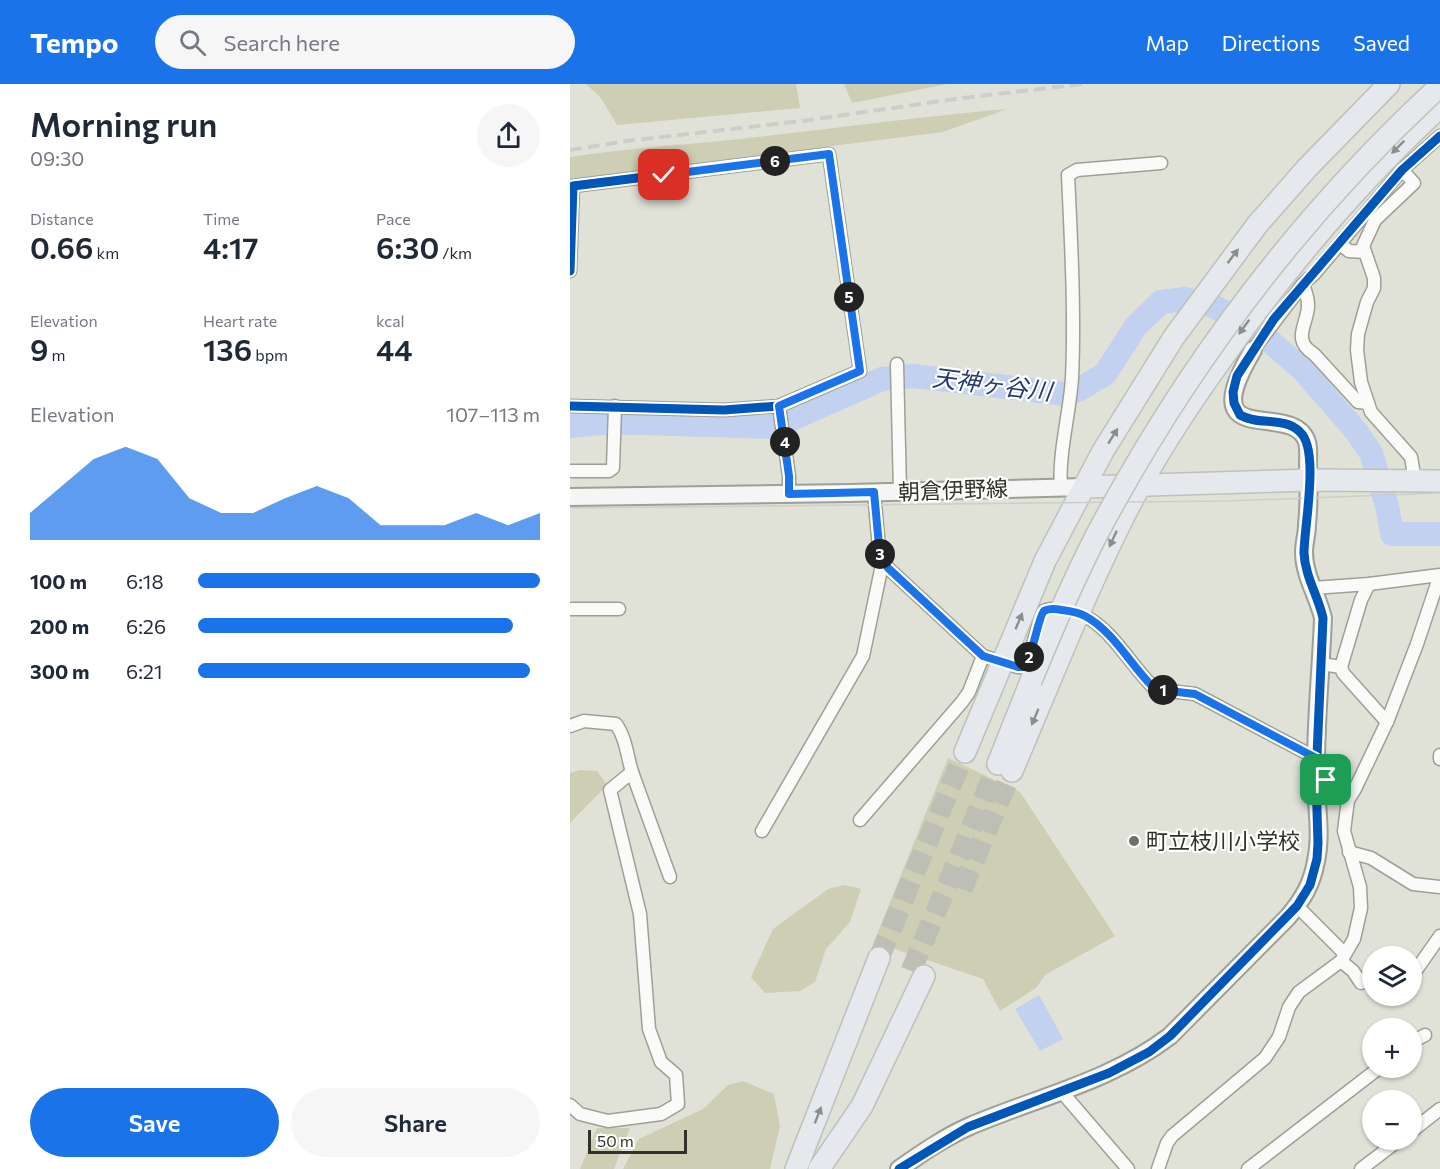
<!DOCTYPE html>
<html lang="en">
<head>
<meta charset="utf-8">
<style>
	:root { --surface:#fff; --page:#f6f6f7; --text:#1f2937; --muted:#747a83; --accent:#1a73e8 }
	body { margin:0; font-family:Commissioner,"Noto Sans JP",sans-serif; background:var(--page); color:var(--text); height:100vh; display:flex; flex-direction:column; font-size:22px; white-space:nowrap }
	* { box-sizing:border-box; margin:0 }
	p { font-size:20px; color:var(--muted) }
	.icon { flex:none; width:33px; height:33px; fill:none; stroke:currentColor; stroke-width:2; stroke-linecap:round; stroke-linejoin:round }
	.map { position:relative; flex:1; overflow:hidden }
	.drawer { display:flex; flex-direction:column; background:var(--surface); width:570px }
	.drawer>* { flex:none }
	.buttons { position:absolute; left:792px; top:862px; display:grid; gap:12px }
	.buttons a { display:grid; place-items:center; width:60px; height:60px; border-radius:50%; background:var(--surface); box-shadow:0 2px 4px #0004; font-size:30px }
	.scale { position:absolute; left:18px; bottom:15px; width:99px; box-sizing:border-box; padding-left:6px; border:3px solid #31322a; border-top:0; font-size:16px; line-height:21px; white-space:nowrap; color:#31322a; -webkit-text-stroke:4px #fff; paint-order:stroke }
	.pin { position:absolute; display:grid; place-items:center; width:51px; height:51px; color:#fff; margin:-26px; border-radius:12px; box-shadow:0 3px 9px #0006 }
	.km { position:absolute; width:30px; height:30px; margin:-15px; border-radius:50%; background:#222; color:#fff; font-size:16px; line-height:30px; text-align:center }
	.round { display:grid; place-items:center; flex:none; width:63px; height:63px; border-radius:32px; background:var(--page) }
	.headline { display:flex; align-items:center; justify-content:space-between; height:102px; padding:0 30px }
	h1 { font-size:33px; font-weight:600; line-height:45px }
	.figures { display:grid; grid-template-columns:repeat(3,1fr); gap:9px; height:102px; padding:6px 30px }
	.figures div { display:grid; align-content:center }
	.figures b { font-size:30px; font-weight:600 }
	.figures small { font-size:16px; font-weight:400 }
	.figures p { font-size:16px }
	.chart { height:168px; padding:12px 30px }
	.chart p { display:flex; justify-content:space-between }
	.chart svg { width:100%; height:108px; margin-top:6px; fill:var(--accent); opacity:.7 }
	.action { display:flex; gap:12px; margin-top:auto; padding:12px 30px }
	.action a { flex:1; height:69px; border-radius:36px; background:var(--accent); color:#fff; font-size:24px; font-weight:600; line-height:69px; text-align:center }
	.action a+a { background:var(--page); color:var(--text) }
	ul { padding:0 30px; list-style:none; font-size:20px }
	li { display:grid; grid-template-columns:96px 72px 1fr; align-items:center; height:45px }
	li i { height:15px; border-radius:8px; background:var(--accent) }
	header { display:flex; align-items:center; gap:36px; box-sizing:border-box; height:84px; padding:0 30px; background:var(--accent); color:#fff }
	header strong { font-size:28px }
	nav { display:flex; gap:33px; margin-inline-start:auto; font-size:21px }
	.search { width:420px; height:54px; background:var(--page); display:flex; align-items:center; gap:15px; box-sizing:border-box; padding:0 21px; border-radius:33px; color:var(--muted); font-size:22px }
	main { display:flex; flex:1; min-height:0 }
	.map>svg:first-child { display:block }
	.green { fill:#cdceb3 }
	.water { fill:#c2d1f0 }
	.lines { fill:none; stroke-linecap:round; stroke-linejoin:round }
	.river { stroke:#c2d1f0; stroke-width:24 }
	.highway-tunnel { stroke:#bebfb4; stroke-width:21; stroke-dasharray:21 10; stroke-linecap:butt }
	.street-casing { stroke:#9e9f96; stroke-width:15 }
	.secondary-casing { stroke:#9e9f96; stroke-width:20 }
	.highway-casing { stroke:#c0c0ba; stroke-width:24 }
	.street { stroke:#fafbf9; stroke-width:12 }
	.secondary { stroke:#f5f5f5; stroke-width:16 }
	.highway { stroke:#e5e9ed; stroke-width:21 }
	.tram { stroke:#cdcecb; stroke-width:1.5 }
	.rail { stroke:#cdcecb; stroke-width:4; stroke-dasharray:12 6; stroke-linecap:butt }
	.highway-bridge-casing { stroke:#c0c0ba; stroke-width:24; stroke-linecap:butt }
	.highway-bridge { stroke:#e5e9ed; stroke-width:21 }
	.cycleway-casing { stroke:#fff; stroke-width:13 }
	.cycleway { stroke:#0057b8; stroke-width:9 }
	.oneway { fill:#8b8e8c }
	.route-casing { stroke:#fff; stroke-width:12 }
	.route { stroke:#1a73e8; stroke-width:8 }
	.poi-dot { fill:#6f7067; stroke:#fff; stroke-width:2 }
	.labels { text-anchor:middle; stroke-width:4.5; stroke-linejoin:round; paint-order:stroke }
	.street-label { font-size:22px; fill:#31322a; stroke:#fff }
	.poi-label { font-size:22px; fill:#31322a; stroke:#fff; text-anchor:start }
	.water-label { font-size:24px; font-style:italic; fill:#223972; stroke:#fff }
</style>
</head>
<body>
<header>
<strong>Tempo</strong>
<div class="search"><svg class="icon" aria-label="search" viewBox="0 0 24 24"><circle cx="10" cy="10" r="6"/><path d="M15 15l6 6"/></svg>Search here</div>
<nav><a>Map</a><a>Directions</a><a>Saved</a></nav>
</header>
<main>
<section class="drawer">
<div class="headline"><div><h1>Morning run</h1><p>09:30</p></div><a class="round"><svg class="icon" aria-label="share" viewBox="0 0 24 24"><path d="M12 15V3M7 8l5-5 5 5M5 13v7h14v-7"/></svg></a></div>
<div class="figures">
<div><p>Distance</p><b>0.66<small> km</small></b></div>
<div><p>Time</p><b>4:17</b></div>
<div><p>Pace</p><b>6:30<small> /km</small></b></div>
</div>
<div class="figures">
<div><p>Elevation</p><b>9<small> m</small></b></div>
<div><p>Heart rate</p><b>136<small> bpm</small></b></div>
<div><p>kcal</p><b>44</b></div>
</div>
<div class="chart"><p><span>Elevation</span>107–113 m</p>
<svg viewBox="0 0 160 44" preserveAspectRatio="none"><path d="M0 44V33L10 22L20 11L30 6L40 11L50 27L60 33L70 33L80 27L90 22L100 27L110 38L120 38L130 38L140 33L150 38L160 33V44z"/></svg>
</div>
<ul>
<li><b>100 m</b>6:18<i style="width:100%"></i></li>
<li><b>200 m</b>6:26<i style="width:92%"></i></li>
<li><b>300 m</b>6:21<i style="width:97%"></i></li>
</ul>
<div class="action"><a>Save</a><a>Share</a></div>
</section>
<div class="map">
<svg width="870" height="1085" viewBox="0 0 870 1085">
	<rect width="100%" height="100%" fill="#e1e2d7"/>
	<!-- green -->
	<g class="green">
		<path d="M16,0H226L230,24L47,41L31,14Z"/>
		<path d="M274,0H377L282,19Z"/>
		<path d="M437,25L373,48L0,95V73C65,63 130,60 196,52C276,43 356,32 437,25Z"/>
		<path d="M378,674L450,708L545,852L475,891L466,904L430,927L413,895L304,858Z"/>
		<path d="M10,686L27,687L37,701L0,739V689Z"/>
		<path d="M275,801L291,805L280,838L256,865L245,898L230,907L195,909L181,893L203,845L258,805Z"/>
		<path d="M173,997L204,1010L210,1042L200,1085H53L69,1055L133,1025L158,1001Z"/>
		<path d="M27,1044H60L44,1085H10Z"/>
	</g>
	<!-- water -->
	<path class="water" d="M469,911L493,955L470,967L445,925Z"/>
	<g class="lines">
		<!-- river -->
		<path class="river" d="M0,342L32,339H71L200,343L215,338L312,295L343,292L495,310L508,306L535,290L566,242L591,218L615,215L641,221L687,246L733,286L786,347L801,369L817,422L822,450H870"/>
		<!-- highway-tunnel -->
		<g class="highway-tunnel">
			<path d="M392,805L442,687"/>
			<path d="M309,874L395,668"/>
			<path d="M341,887L428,680"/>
		</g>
		<defs>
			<g id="street">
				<path d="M832,86L844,99L805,136L793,162L804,194V204L797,218L788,250L787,266L791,298L801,328L841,373L845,397"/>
				<path d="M770,160L779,167L795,168"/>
				<path d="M0,187L3,102L259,70L290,287L209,322L154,326L0,322"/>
				<path d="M733,200C735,206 738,214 738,220C739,239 720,255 744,270L788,318L798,319"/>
				<path d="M683,266L733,200L745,189L832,86L870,52"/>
				<path d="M327,280L330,408"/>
				<path d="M209,322L219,392V410"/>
				<path d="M0,387H39L43,384L45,322"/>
				<path d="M491,403C488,371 500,328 502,294C505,228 501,156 498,91L507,86L591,79"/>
				<path d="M304,408L309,464L311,472L318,484L413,572L448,583H453C464,570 468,532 474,527C479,524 487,525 492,526C500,527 508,528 515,532C543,547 560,580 582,602L591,606L625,610L746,674"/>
				<path d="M0,525H49"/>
				<path d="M751,580L771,583L773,589L817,638"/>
				<path d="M771,583L791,516L799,500"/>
				<path d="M0,642L14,637L46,640C56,654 57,672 62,688L40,706L70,830L79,945L91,978L106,991L108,1020L91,1030L38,1037L10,1030L0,1021"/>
				<path d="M870,671V675"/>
				<path d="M62,688L100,793"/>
				<path d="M746,694L756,697L778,716"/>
				<path d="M290,736L392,618L399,608L413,572"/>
				<path d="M192,747L293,572L313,476"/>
				<path d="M779,768L801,774L843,800L870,803"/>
				<path d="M727,822L775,870"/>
				<path d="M771,877L783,887L791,899"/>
				<path d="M842,892L870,852"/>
				<path d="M842,958L855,951"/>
				<path d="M491,1007L558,1085"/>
				<path d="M842,1047L870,1025"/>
				<path d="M588,1085L597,1059L602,1052L695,974L709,953L719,923L729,908L771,877L784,855L791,824L790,803L774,747L778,716L785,705L817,638L847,560L870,491L799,500L743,504"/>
				<path d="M678,1085L809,984"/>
				<path d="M791,1085L829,1056"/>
			</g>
			<g id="secondary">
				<path d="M0,413L280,409L514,403"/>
				<path d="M329,1085C352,1069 375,1053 400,1042C468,1013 541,997 600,952L718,833C733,815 742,800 746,777C752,750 746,721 746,695C745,641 751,588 753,534C748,512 734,492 734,468C734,459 737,450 737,441C739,420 739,401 738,381C738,373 739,365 737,358C723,314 621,371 683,266"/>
			</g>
			<g id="highway">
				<path d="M514,403L740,396L870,397"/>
				<path d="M395,668L475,477L533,367L604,253L687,141L737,84L819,0"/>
				<path d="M428,680L461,597"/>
				<path d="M442,687C478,602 512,516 553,434C581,378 615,326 651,276C716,184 787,99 870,23"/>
				<path d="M226,1085L309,874"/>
				<path d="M249,1085L292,1022L354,892"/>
			</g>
		</defs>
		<!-- street casing -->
		<use href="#street" class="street-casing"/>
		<!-- secondary casing -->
		<use href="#secondary" class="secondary-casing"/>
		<!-- highway casing -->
		<use href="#highway" class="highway-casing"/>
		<!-- street -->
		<use href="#street" class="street"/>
		<!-- secondary -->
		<use href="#secondary" class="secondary"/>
		<!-- highway -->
		<use href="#highway" class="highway"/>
		<!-- tram -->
		<path class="tram" d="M0,424L657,417L870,409"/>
		<!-- rail -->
		<path class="rail" d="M0,66L57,57L232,37L385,15L512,0"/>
		<defs>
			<path id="highway-bridge" d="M461,597C481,548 502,499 526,452C616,282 729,132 870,2"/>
		</defs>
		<!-- highway-bridge casing -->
		<use href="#highway-bridge" class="highway-bridge-casing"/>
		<!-- highway-bridge -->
		<use href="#highway-bridge" class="highway-bridge"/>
		<defs>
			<g id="cycleway">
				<path d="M0,187L3,102L259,70L290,287L209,322L154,326L0,322"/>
				<path d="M329,1085L398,1043L539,989L579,968L600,952L727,822L740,801L747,775L748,759L746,694L753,534C748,512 735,492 734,469C734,443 750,366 730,348C714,332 689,342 670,331L664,319L663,308L667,292L704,235L832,86L870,52"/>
			</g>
		</defs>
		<!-- cycleway casing -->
		<use href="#cycleway" class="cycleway-casing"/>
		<!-- cycleway -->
		<use href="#cycleway" class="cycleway"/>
	</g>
	<!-- one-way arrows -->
	<defs><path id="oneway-solid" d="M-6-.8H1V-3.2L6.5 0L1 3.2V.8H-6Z" transform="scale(1.5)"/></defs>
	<g class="oneway">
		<use href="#oneway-solid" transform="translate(828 63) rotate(135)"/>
		<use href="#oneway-solid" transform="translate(663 172) rotate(-53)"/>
		<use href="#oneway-solid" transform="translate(674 243) rotate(126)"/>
		<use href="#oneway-solid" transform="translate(543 352) rotate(-58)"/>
		<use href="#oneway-solid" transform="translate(543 455) rotate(115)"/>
		<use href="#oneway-solid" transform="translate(449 537) rotate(-67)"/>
		<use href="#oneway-solid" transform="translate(465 633) rotate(113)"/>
		<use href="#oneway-solid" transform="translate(248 1031) rotate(-69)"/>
	</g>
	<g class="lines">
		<defs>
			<path id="route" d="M94,91L259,70L290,287L209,322L219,392V410L304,408L310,472L318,484L413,572L448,583H453C464,570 468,533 474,527C479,524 487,525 492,526C500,527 508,528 515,532C543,547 560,580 582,602L591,606L625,610L746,674V693L756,696"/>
		</defs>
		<!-- route casing -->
		<use href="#route" class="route-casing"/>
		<!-- route -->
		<use href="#route" class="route"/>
	</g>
	<!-- markers -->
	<circle class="poi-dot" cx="564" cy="757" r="6"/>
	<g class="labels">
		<!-- street labels -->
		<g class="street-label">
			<text transform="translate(383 406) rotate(-2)" y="8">朝倉伊野線</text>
		</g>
		<!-- poi labels -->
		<g class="poi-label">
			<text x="576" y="765">町立枝川小学校</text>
		</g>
		<!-- water labels -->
		<g class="water-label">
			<text transform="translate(422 301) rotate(7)" y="8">天神ヶ谷川</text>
		</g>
	</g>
</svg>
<div class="buttons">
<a><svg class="icon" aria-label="layers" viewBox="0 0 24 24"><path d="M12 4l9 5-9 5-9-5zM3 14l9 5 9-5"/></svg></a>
<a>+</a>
<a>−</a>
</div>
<div class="scale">50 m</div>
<div class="pin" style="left:756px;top:696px;background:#1e9e55"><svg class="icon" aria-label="arrive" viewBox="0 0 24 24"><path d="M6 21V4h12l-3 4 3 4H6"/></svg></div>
<div class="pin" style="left:94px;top:91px;background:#d93025"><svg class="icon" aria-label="check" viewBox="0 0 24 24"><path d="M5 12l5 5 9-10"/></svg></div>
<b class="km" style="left:593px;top:606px">1</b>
<b class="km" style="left:459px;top:573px">2</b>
<b class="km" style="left:310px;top:470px">3</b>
<b class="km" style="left:215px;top:358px">4</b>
<b class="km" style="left:279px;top:213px">5</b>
<b class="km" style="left:205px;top:77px">6</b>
</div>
</main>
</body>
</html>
